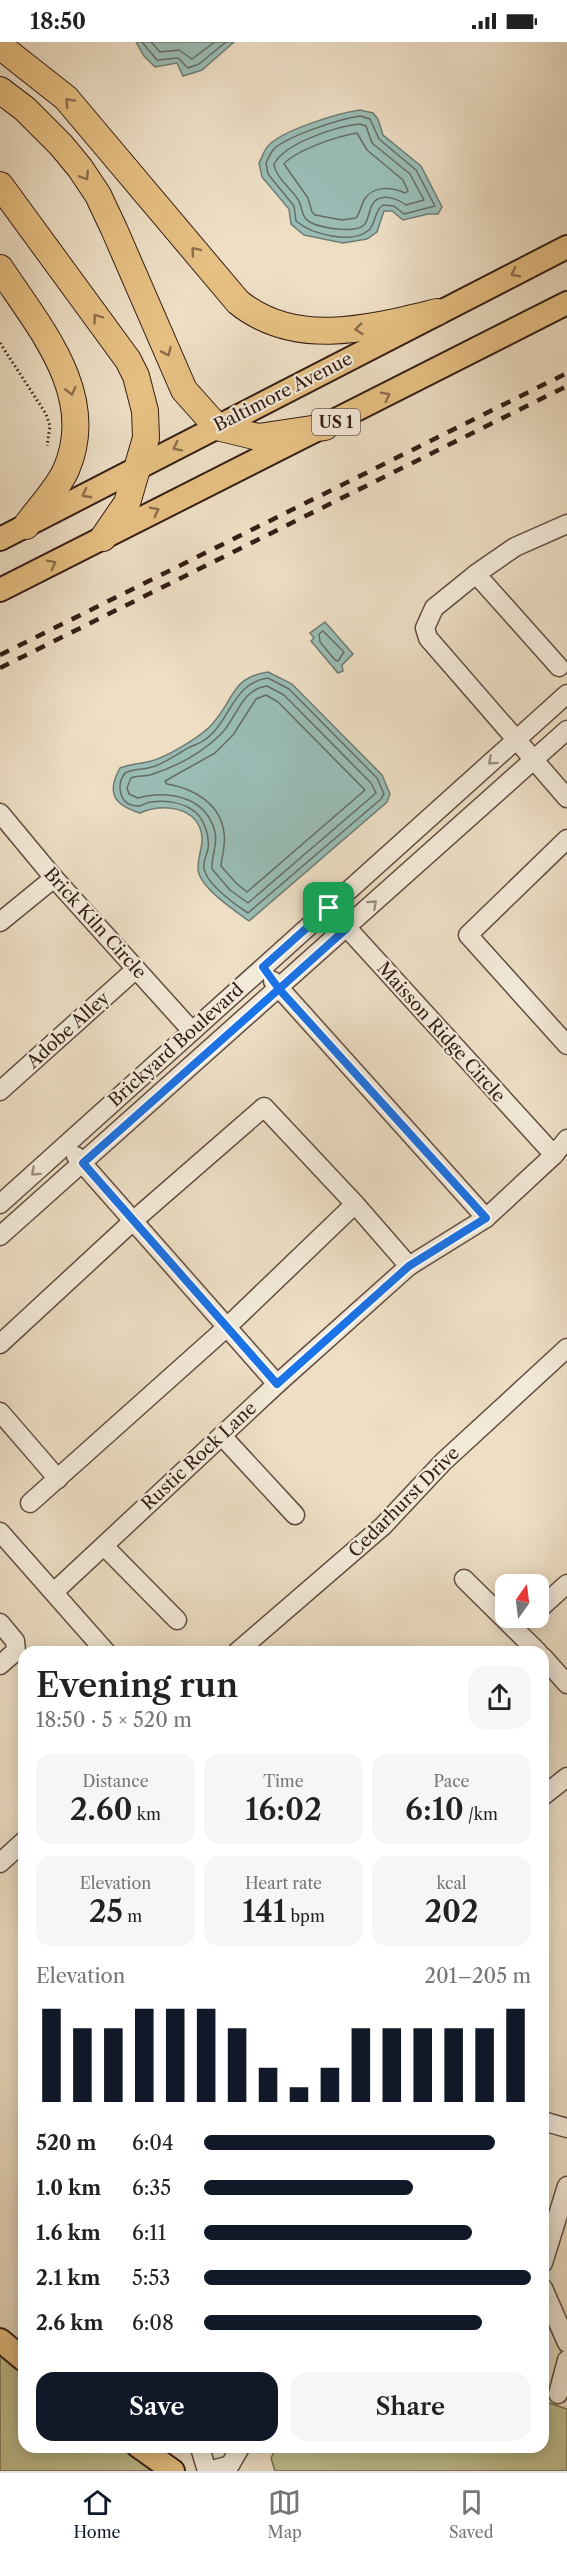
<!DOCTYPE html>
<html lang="en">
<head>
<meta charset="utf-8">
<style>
	:root { --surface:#fff; --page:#f6f6f6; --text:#222; --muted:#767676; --line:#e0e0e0; --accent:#111827 }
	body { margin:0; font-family:"Libre Caslon Text",serif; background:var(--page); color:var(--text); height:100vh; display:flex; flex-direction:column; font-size:22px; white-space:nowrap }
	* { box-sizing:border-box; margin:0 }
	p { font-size:20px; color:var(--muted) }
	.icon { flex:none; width:33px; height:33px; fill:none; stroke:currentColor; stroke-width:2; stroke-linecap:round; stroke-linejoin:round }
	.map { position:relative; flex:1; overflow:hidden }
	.drawer { position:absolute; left:18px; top:1604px; width:531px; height:807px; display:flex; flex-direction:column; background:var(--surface); border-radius:18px; box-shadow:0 3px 15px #0003 }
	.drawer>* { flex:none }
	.needle { width:39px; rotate:14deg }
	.fabs { position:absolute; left:495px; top:1532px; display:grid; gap:12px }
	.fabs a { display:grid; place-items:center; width:54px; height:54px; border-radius:12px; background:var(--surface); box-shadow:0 3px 15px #0003; font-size:30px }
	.pin { position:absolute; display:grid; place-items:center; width:51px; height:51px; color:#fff; margin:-26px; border-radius:12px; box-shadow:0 3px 9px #0006 }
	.round { display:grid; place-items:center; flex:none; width:63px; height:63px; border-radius:18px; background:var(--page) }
	.summary { display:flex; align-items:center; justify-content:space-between; height:102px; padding:0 18px }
	h1 { font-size:33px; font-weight:600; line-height:45px }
	.metrics { display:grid; grid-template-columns:repeat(3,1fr); gap:9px; height:102px; padding:6px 18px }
	.metrics div { display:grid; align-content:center; border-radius:15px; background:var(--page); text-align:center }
	.metrics b { font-size:30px; font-weight:600 }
	.metrics small { font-size:16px; font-weight:400 }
	.metrics p { font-size:16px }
	.chart { height:168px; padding:12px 18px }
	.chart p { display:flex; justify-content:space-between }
	.chart svg { width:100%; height:108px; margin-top:6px; stroke:var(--accent); stroke-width:6 }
	.cta { display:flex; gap:12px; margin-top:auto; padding:12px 18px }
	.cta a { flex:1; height:69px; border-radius:18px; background:var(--accent); color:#fff; font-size:24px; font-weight:600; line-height:69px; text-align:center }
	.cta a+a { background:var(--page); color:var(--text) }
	ul { padding:0 18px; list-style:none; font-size:20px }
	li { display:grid; grid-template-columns:96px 72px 1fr; align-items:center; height:45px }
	li i { height:15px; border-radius:8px; background:var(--accent) }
	.status { display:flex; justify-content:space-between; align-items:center; height:42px; padding:0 30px; background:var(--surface); direction:ltr }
	.status svg { height:16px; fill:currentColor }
	.tabs { display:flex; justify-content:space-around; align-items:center; height:84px; border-top:2px solid var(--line); background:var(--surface); font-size:16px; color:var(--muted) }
	.tabs a { display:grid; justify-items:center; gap:3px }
	.tabs .on { color:var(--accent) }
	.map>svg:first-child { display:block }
	.green { fill:#c0bf8f; stroke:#7a6e52; stroke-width:1.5 }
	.water { fill:#99bcb4; stroke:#707c74; stroke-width:1.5 }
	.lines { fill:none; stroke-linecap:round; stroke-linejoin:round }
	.shore { stroke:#666c64; stroke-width:1.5 }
	.minor-casing { stroke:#624d41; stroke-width:21 }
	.major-casing { stroke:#331d15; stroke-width:26 }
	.highway-casing { stroke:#331d15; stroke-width:28 }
	.path { stroke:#331d15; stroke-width:3; stroke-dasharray:1.5 3; stroke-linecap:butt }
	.minor { stroke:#f3ead9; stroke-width:18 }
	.major { stroke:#e6bf82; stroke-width:22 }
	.highway { stroke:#e6bf82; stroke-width:26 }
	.rail { stroke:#331d15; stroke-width:4.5; stroke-dasharray:10 10; stroke-linecap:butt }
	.oneway { stroke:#8c6e4c }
	.oneway2 { stroke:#9d8e81 }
	.route-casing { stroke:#fff; stroke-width:12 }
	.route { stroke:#1a73e8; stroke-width:8 }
	.labels { text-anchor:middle; stroke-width:4.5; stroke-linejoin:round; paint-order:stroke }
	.shield { fill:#f3ead9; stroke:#6d5a50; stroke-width:1.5 }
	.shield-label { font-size:16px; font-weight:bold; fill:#331d15 }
	.street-label { font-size:18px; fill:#331d15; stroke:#f3ead9 }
</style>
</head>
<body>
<div class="status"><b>18:50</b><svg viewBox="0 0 49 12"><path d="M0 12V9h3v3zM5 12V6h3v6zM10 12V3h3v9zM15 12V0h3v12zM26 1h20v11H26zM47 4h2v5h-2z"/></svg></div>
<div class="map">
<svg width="567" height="2429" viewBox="0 0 567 2429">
	<rect width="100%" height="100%" fill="#eddec4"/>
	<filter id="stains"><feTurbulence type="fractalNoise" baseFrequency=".00333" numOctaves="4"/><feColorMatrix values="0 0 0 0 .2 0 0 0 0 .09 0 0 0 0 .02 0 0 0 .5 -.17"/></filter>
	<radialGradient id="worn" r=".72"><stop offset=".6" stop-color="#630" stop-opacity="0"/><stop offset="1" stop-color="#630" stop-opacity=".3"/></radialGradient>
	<!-- green -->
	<g class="green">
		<path d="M0,2295L24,2314V2404L138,2405L173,2429H0Z"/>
		<path d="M543,2359L567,2367V2429H275L271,2416L277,2404H543Z"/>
	</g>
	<!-- water -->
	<g class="water">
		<path d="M136,0H234L202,28L183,34L177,21L155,25L144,14Z"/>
		<path d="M360,68L373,71L378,77L383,93L421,124L442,165L438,172H428L403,178L392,169H384L377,190L367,197L343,201L304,193L291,182L289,167L262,135L259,121C262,116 264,108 268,104C282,88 339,71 360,68Z"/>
		<path d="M325,580L353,612L342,623L343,629L338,631L311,599L314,596L310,591Z"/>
		<path d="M268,630L292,642L382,733L390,752L387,760L249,879C234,868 205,849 199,832C195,820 203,808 202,795C199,765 162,760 140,771C114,763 106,751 120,726C130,722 137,722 147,720C164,717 203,694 214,680C235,656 231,636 268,630Z"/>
	</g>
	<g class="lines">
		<!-- shore -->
		<g class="shore">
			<path d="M142,0L157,18L178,16L188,26L199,22L226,0"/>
			<path d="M151,0L160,10L179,8L192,17L215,0"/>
			<path d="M360,74L370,77L379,97L416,128L435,164L404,172L394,164L383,163C374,169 376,181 369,188C352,203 311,192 296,179L294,164L268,132L266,121C268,117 270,112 273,108C286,94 340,77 360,74Z"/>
			<path d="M360,82L366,84L372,101L410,132L424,158L406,163C396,156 378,149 371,165C369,171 368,179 364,183C354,192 314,186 306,177C301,172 302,162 297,156C290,146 275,134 274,122C285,101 337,84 360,82Z"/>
			<path d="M357,91L367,108L403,138L408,149L405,151C392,145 373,143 364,158C361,164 360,171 356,176L342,178L315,173L312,170L308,156L284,122C296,108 338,94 357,91Z"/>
			<path d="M323,589L344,610L338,619L335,618L320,600L319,592Z"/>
			<path d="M268,636L289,647L377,736L384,752L381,757L248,871C235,863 210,844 205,830C202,822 206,815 208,807C210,794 204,774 191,767C180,760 164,758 151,760C147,760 143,764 138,764C119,764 116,743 125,731C133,727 139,728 148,726C164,723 176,712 190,705C194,703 199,702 203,699C231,681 231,641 268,636Z"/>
			<path d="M267,644L284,653L371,741L376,751L248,861L230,848L212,827C211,815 218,803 215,790C206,754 168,748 138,756L129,752L127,746L131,736C138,733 146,735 153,732C177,724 203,710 221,692C237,676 241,647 267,644Z"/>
			<path d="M266,653L278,660L365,748L247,850L236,841L221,824C222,813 226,802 224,791C221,762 193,746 167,742L165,739L215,711L233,693L256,657Z"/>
		</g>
		<defs>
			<g id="minor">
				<path d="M567,482L515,505L476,532L434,566L425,586L428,596L567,756"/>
				<path d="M476,532L559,625"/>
				<path d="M0,771L54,836L192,989"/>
				<path d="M567,797L468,893L567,1003"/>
				<path d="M329,866L554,1113"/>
				<path d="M0,880L54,836"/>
				<path d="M273,939L486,1176"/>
				<path d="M0,1049L136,927"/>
				<path d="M76,1114L277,1342"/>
				<path d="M0,1162L567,652"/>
				<path d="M0,1194L567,688"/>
				<path d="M0,1302L133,1179L264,1065L355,1162L409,1224"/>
				<path d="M0,1370L58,1437"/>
				<path d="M222,1394L295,1473"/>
				<path d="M30,1461L227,1285L355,1162"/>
				<path d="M0,1490L106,1610"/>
				<path d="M104,1504L177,1578"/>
				<path d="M464,1537L538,1610"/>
				<path d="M54,1550L277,1342L409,1224L486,1176L554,1113L567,1097"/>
				<path d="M538,1568L567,1542"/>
				<path d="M0,1581L15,1599L16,1609L0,1623"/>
				<path d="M237,1610L383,1484L443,1420L567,1306"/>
				<path d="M543,1615L567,1642"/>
				<path d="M543,1754L567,1735"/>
				<path d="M0,1821L24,1799"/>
				<path d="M543,2079L567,2086"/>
				<path d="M543,2221L567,2144"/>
				<path d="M543,2246L567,2301"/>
				<path d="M558,2352L567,2318"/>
				<path d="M204,2404L201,2409L207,2429"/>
				<path d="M209,2429L230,2423L241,2404"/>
			</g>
			<g id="major">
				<path d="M0,497L567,205"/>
				<path d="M0,548L567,261"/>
				<path d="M0,2298L24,2318"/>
				<path d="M138,2404L173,2429"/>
			</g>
			<g id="highway">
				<path d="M0,4L66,56L238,260C296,307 371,286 437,270"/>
				<path d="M0,48L25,67L61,103L80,126L98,153L114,187L184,348L217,385L258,395L325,385"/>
				<path d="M0,143L128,318L136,334L145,369L146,396L127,461L103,496"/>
				<path d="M0,226C39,285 99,353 66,428C57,448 38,467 26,484"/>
			</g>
		</defs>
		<!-- minor casing -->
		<use href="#minor" class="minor-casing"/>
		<!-- major casing -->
		<use href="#major" class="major-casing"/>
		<!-- highway casing -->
		<use href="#highway" class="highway-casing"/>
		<!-- path -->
		<path class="path" d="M0,301L46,372L50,384L47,404"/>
		<!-- minor -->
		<use href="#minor" class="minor"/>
		<!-- major -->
		<use href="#major" class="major"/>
		<!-- highway -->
		<use href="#highway" class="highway"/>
		<!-- rail -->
		<g class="rail">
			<path d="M0,613L567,331"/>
			<path d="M0,626L567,344"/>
		</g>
	</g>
	<!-- one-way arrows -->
	<defs><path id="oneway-chevron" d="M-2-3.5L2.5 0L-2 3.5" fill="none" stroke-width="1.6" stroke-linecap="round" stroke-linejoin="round" transform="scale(1.5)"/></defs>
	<g class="oneway">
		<use href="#oneway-chevron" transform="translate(69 60) rotate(-133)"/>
		<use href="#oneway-chevron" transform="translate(85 134) rotate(57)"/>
		<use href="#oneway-chevron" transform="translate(195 209) rotate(-130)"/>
		<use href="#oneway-chevron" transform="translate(515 231) rotate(153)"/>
		<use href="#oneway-chevron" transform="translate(97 276) rotate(-126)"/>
		<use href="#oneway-chevron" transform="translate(359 287) rotate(174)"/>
		<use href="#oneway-chevron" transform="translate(167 310) rotate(66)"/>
		<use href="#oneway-chevron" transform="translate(71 349) rotate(77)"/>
		<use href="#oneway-chevron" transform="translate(386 354) rotate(-27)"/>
		<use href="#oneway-chevron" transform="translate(177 405) rotate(153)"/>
		<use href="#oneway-chevron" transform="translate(86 452) rotate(152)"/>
		<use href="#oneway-chevron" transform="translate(155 469) rotate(-27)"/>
		<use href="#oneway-chevron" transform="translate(52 522) rotate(-27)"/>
	</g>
	<g class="oneway2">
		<use href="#oneway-chevron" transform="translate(492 719) rotate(138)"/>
		<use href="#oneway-chevron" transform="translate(373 862) rotate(-42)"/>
		<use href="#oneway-chevron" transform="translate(35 1130) rotate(138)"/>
	</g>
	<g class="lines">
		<defs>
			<path id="route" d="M329,866L263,925L279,947L83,1121L277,1342L409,1224L486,1176L279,947L347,886L329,866"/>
		</defs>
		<!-- route casing -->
		<use href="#route" class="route-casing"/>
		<!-- route -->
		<use href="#route" class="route"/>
	</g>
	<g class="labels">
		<!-- shield labels -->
		<rect class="shield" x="312" y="367" width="48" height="26" rx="4.5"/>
		<g class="shield-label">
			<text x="336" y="386">US 1</text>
		</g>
		<!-- street labels -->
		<g class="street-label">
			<text transform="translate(283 350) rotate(-27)" y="6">Baltimore Avenue</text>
			<text transform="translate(95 881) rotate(48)" y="6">Brick Kiln Circle</text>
			<text transform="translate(68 988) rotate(-42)" y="6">Adobe Alley</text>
			<text transform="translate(441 990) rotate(48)" y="6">Maisson Ridge Circle</text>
			<text transform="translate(176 1003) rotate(-42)" y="6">Brickyard Boulevard</text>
			<text transform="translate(199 1414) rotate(-43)" y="6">Rustic Rock Lane</text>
			<text transform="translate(404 1460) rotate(-45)" y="6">Cedarhurst Drive</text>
		</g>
	</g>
	<rect width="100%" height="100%" filter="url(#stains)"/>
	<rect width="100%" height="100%" fill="url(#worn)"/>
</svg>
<div class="fabs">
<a><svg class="needle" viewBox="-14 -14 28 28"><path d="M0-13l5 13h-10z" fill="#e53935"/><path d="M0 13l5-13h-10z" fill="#767676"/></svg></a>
</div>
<div class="pin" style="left:329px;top:866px;background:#1e9e55"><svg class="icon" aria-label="arrive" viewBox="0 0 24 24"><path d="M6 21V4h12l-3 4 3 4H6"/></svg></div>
<section class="drawer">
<div class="summary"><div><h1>Evening run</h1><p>18:50 · 5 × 520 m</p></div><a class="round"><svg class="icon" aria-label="share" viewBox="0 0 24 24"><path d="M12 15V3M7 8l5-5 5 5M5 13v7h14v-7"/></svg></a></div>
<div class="metrics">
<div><p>Distance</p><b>2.60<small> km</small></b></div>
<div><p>Time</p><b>16:02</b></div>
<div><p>Pace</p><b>6:10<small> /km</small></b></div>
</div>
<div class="metrics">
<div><p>Elevation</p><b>25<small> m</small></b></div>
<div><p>Heart rate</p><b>141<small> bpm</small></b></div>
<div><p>kcal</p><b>202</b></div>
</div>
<div class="chart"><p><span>Elevation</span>201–205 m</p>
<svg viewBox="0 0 160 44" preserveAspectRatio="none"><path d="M5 44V6M15 44V14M25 44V14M35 44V6M45 44V6M55 44V6M65 44V14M75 44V30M85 44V38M95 44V30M105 44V14M115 44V14M125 44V14M135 44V14M145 44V14M155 44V6"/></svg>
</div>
<ul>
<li><b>520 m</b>6:04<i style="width:89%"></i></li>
<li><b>1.0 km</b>6:35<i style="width:64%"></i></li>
<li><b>1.6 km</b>6:11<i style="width:82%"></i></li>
<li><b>2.1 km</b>5:53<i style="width:100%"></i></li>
<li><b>2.6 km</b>6:08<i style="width:85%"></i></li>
</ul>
<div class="cta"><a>Save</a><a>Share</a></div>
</section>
</div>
<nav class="tabs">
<a class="on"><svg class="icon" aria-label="home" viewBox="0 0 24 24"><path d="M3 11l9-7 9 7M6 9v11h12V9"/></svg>Home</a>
<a><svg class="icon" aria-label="map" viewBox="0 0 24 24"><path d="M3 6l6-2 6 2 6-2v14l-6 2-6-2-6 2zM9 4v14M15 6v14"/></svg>Map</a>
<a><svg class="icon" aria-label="saved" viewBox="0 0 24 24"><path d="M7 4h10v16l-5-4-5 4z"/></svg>Saved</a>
</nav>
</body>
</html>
